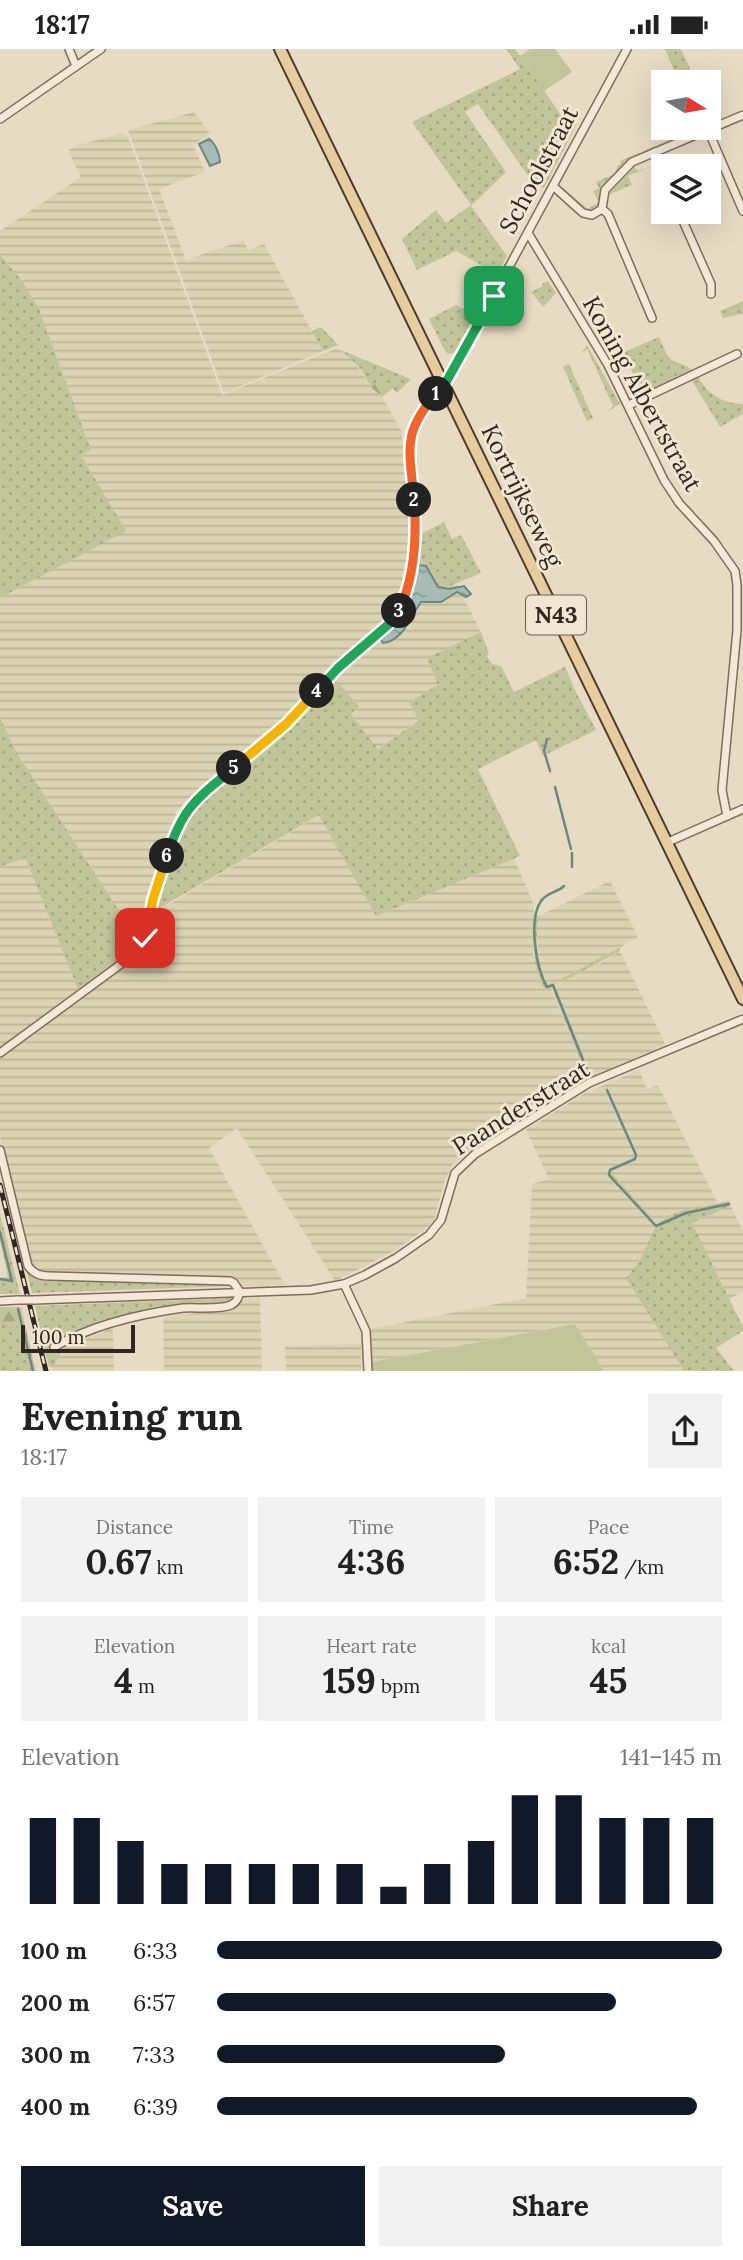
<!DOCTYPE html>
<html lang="en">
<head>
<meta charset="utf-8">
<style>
	:root { --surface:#fff; --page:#f2f2f2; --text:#222; --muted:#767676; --accent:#111827 }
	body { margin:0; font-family:Lora,serif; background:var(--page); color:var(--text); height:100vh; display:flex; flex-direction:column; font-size:26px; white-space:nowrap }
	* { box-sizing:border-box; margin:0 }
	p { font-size:23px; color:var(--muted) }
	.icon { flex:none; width:38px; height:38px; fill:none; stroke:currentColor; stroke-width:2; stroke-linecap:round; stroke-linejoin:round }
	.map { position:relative; height:1322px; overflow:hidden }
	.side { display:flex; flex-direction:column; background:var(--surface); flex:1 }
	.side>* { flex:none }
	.needle { width:46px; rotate:101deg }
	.fabs { position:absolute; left:651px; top:21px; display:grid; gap:14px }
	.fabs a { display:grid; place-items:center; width:70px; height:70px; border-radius:0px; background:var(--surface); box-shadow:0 7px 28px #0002; font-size:35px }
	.scale { position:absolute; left:21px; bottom:18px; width:114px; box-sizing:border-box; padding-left:7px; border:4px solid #32271f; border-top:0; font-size:19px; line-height:24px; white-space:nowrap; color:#32271f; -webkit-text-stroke:5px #f0e6d2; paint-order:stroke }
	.pin { position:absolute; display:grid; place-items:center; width:60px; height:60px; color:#fff; margin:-30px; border-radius:14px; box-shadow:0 4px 10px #0006 }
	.km { position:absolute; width:35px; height:35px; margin:-18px; border-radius:50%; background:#222; color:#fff; font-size:19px; line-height:35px; text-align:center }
	.round { display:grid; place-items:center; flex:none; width:74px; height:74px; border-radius:0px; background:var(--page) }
	.summary { display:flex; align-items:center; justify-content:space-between; height:119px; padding:0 21px }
	h1 { font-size:38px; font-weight:700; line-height:52px }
	.stats { display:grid; grid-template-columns:repeat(3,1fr); gap:10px; height:119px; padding:7px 21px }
	.stats div { display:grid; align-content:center; border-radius:0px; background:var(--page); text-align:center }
	.stats b { font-size:35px; font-weight:700 }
	.stats small { font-size:19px; font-weight:400 }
	.stats p { font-size:19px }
	.chart { height:196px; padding:14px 21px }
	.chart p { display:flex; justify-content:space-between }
	.chart svg { width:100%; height:126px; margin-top:7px; stroke:var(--accent); stroke-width:6 }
	.primary-button { display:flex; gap:14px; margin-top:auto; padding:14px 21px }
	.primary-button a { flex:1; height:80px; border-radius:0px; background:var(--accent); color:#fff; font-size:28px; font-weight:700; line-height:80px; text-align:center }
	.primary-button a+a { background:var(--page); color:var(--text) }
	ul { padding:0 21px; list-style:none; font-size:23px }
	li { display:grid; grid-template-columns:112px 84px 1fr; align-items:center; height:52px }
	li i { height:18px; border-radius:9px; background:var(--accent) }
	.status { display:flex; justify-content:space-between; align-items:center; height:49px; padding:0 35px; background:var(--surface); direction:ltr }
	.status svg { height:19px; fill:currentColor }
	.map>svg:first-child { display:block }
	.farmland { fill:url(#farmland-rules) }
	.grass { fill:url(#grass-dots) }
	.forest { fill:url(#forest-firs) }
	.green { fill:#c2c499 }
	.water { fill:url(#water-ripples); stroke:#6d8880; stroke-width:2 }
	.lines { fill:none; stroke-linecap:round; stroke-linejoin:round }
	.stream { stroke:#6d8880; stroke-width:2.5 }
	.street-casing { stroke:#806d5d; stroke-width:10 }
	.primary-casing { stroke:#4e3c30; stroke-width:14 }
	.street { stroke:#f4e9d6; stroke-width:7 }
	.primary { stroke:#e7cca0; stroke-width:10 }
	.rail-casing { stroke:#32271f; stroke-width:5 }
	.rail { stroke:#f0e6d2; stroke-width:2.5; stroke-dasharray:8; stroke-linecap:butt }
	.street-bridge-casing { stroke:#806d5d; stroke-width:10; stroke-linecap:butt }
	.street-bridge { stroke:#f4e9d6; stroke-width:7 }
	.split-1-casing { stroke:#fff; stroke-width:14 }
	.split-2-casing { stroke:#fff; stroke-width:14 }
	.split-3-casing { stroke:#fff; stroke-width:14 }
	.split-4-casing { stroke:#fff; stroke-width:14 }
	.split-5-casing { stroke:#fff; stroke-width:14 }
	.split-6-casing { stroke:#fff; stroke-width:14 }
	.split-7-casing { stroke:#fff; stroke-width:14 }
	.split-1 { stroke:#22a559; stroke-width:9 }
	.split-2 { stroke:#f0652b; stroke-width:9 }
	.split-3 { stroke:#f0652b; stroke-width:9 }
	.split-4 { stroke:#22a559; stroke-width:9 }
	.split-5 { stroke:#f5b400; stroke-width:9 }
	.split-6 { stroke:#22a559; stroke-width:9 }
	.split-7 { stroke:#f5b400; stroke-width:9 }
	.labels { text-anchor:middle; stroke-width:6; stroke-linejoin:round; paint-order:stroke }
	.shield { fill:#f0e6d2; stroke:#6b6055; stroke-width:2 }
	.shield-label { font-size:23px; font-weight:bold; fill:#32271f }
	.street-label { font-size:24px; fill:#32271f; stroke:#f0e6d2 }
</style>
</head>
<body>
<div class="status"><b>18:17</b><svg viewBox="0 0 49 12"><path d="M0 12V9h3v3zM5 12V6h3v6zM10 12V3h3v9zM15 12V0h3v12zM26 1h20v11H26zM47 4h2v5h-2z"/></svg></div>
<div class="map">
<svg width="743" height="1322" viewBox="0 0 743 1322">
	<defs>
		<pattern id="farmland-rules" width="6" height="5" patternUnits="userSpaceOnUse" patternTransform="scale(1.75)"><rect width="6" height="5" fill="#dcd3b2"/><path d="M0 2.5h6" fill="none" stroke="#bdb599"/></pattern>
		<pattern id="grass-dots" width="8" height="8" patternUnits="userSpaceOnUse" patternTransform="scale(1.75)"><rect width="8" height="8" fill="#c2c499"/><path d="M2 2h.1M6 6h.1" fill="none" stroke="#a7a883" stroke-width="1.8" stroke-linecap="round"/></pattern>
		<pattern id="forest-firs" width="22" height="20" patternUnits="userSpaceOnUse" patternTransform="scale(1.75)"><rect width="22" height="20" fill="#c2c499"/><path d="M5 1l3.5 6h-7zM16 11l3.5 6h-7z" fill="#a7a883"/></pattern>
		<pattern id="water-ripples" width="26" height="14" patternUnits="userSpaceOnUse" patternTransform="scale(1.75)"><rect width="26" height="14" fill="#a5bbb3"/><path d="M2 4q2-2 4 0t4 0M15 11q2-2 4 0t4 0" fill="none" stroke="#879891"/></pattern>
	</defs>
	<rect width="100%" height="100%" fill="#e8dbc4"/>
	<!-- farmland -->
	<g class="farmland">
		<path d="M194,63L210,85L193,96L205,123L159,140L186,211L244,191L248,201L264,195L323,302L224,344L128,81Z"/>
		<path d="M122,84L128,88L222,346L335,300L343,302L353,310L371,338L382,348L401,381L411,483L405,527L393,562L290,665L190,748L177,762L169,781L146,855L138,891L17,704L0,669V549L125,482L81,405L91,401L45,276L22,232L0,206V182L81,128L68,102L75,97Z"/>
		<path d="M417,516L429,521L436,536L443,540L457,535L481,583L428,609L439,636L409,653L420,670L377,700L351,664L359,657L335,630L360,603L390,579Z"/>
		<path d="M320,766L376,867L514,809L534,856L533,905L545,941L551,939L587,1028L561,1043L453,1115L444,1133L435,1168L431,1176L392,1203L335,1232L237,1079L209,1099L285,1236L242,1237L238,1230L231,1228L40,1223L35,1220L29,1210L0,1086V1010L138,908L146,896L152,894L156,863Z"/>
		<path d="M25,807L78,940L0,999V818Z"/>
		<path d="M610,832L638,888L597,912L599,915L620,902L666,997L592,1028L554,934L547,937L542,927L538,906L537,878L539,867Z"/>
		<path d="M639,1021L647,1040L658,1036L718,1155L684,1161L668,1167L655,1177L639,1213L626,1229L684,1322H604L575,1275L372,1313L370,1280L526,1249L532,1135L549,1130L526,1081L585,1044Z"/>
		<path d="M731,1157L743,1182V1243L729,1250L691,1174Z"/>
		<path d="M260,1249L262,1322H164L163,1268L229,1260L243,1250Z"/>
		<path d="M113,1279L114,1322H54L53,1318L57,1308L62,1300Z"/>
		<path d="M361,1295V1322H286L285,1297Z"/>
	</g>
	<!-- grass -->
	<g class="grass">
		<path d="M506,0H515L561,66L577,75L544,139L531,131L478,55L465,63L506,123L471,157L507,207L497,225L456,202L417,221L402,190L436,161L446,174L471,156L412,73L520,20Z"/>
		<path d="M665,0H681L696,33H663V37L660,30L675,24Z"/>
		<path d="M681,79H706L633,109L602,140L597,161L586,163L562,141L563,139L588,160L599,153L593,142L599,139L596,133L615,125L617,117L621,116L620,112L683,85Z"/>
		<path d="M656,115L628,127L632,136L608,146L635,118L638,122Z"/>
		<path d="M0,206L22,232L39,260L91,401L81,406L126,482L0,549Z"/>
		<path d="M548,232L556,244L543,258L531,243L543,237L542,235Z"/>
		<path d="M743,252V265L723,269L720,262Z"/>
		<path d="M456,256L475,266L454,304L448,305L445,302L429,270Z"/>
		<path d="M320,278L323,280L338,296L323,302L312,282Z"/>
		<path d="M659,288C672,319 669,307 694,321L643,345L623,305L612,311L610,309Z"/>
		<path d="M587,296L620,355L608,362L613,357L587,300L581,305Z"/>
		<path d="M343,302L411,330L397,344L383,330L371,338L361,320Z"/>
		<path d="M569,315L593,369L587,372L563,318Z"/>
		<path d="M698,327C708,346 722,354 743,355V365L720,378L691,330Z"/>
		<path d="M444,473L452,490L461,486L481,524L443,540L436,536L429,522L422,516H417L421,485Z"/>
		<path d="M481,583L489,605L487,607L492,615L501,617L514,643L565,618L575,641L596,681L543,707L536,691L478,720L520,807L376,867L319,766L155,862L180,782L194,759L287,681L335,630L359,657L351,665L378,700L419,671L409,653L438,636L427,609Z"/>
		<path d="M0,669L17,704L138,891L128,904L78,940L25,808L0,818Z"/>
		<path d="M539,867C535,890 536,915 547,937L554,934L589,1020L584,1021L552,939L545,941C532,914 533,898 534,868Z"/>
		<path d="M619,899L620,902L562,933L561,930Z"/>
		<path d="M0,1107L26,1215L37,1228L232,1235V1237L32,1244L0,1118Z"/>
		<path d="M729,1152L731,1157L692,1174L743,1278V1282L716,1299L734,1322H684L626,1229L639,1213L656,1176L668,1167L684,1161Z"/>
		<path d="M0,1165L20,1245H0V1229L8,1228L0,1192Z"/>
		<path d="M235,1249L228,1255L189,1257L103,1279L104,1281L62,1300L53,1318H49L35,1257Z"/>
		<path d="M0,1275H13L17,1277L24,1303L31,1302L36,1322H0Z"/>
	</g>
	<!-- forest -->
	<g class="forest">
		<path d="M382,329L393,339L382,348L371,338Z"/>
		<path d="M610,1122L651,1168V1174L607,1126L608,1123Z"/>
		<path d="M0,1258H21L31,1302L24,1304L17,1277L13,1275H0Z"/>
	</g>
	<!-- green -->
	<g class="green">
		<path d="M530,0H555L572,23L544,42L520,7Z"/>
		<path d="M575,1275L604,1322H372V1313Z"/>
	</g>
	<!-- water -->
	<g class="water">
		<path d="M209,90C215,94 220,105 220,113L210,117L199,95Z"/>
		<path d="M417,516L426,517L438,538L449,540L464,537L471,545L466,548L457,543L441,553H421C411,567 403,592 383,594L380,589L381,587C408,564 405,546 417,516Z"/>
	</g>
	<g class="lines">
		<!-- stream -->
		<g class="stream">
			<path d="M547,690L544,702L550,722"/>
			<path d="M555,738L571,800"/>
			<path d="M572,818V804"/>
			<path d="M564,837C558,843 546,844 541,852C528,871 536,919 547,938L553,936L587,1021"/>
			<path d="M607,1041L636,1106L635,1110L610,1121L609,1126L656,1177L686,1164L729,1155"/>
			<path d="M0,1183L12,1232L0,1230"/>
			<path d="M18,1260L33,1322"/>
		</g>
		<defs>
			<g id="street">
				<path d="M69,0L76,17"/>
				<path d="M0,70L101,0"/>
				<path d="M708,81L743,162"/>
				<path d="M655,103L663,124"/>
				<path d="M553,137L583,164L592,166L602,160L605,141L632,113L743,66"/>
				<path d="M602,160L608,165L652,269"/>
				<path d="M679,163L711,235V245"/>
				<path d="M528,184L608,316L664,431L679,454L714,492L735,522L737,536V581L722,741L727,767"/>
				<path d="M629,356L737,305"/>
				<path d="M668,793L743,760"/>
				<path d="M0,1004L136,904L145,889L153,850L175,783L189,758L286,675L338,619L389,575L400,560L413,511L416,491L411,387L415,372L451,325L627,0"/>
				<path d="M0,1101L28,1217C34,1225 40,1227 49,1227L230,1232L234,1234L240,1243"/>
				<path d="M344,1235L366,1282L368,1322"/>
				<path d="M34,1251L311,1241L344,1235L365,1226L396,1209L429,1186L441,1171L455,1124L475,1105L589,1034L743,970"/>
				<path d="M0,1252L18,1251"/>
				<path d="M54,1298C92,1276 139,1265 183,1259C196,1258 220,1261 231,1256C237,1253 238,1249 240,1243"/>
			</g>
			<path id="primary" d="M280,0L743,950"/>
		</defs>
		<!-- street casing -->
		<use href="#street" class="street-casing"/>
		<!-- primary casing -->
		<use href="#primary" class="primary-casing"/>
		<!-- street -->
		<use href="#street" class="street"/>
		<!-- primary -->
		<use href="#primary" class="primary"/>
		<defs>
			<path id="rail" d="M0,1136L46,1322"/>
		</defs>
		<!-- rail casing -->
		<use href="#rail" class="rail-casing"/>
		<!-- rail -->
		<use href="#rail" class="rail"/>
		<defs>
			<path id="street-bridge" d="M18,1251H34"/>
		</defs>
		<!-- street-bridge casing -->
		<use href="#street-bridge" class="street-bridge-casing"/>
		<!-- street-bridge -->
		<use href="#street-bridge" class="street-bridge"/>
	</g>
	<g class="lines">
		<defs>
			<path id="split-1" d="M436,345L445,335L494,247"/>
			<path id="split-2" d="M414,451C410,401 401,385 436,345"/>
			<path id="split-3" d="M399,562C415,527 417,488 414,451"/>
			<path id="split-4" d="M317,642L338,619L389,575L399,562"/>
			<path id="split-5" d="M234,719L286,675L317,642"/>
			<path id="split-6" d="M167,807C183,758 195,751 234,719"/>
			<path id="split-7" d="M145,889L153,850L167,807"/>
		</defs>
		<!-- split-1 casing -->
		<use href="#split-1" class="split-1-casing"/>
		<!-- split-2 casing -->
		<use href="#split-2" class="split-2-casing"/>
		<!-- split-3 casing -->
		<use href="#split-3" class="split-3-casing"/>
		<!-- split-4 casing -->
		<use href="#split-4" class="split-4-casing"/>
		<!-- split-5 casing -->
		<use href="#split-5" class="split-5-casing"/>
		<!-- split-6 casing -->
		<use href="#split-6" class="split-6-casing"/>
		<!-- split-7 casing -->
		<use href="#split-7" class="split-7-casing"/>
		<!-- split-1 -->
		<use href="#split-1" class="split-1"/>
		<!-- split-2 -->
		<use href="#split-2" class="split-2"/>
		<!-- split-3 -->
		<use href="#split-3" class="split-3"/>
		<!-- split-4 -->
		<use href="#split-4" class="split-4"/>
		<!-- split-5 -->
		<use href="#split-5" class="split-5"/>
		<!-- split-6 -->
		<use href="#split-6" class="split-6"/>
		<!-- split-7 -->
		<use href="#split-7" class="split-7"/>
	</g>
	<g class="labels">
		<!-- shield labels -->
		<rect class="shield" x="526" y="546.5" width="60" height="39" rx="5"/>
		<g class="shield-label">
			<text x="556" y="574">N43</text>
		</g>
		<!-- street labels -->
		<g class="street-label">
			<text transform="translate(539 121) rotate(-62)" y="8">Schoolstraat</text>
			<text transform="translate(642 345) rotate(61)" y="8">Koning Albertstraat</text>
			<text transform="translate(522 447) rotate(64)" y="8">Kortrijkseweg</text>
			<text transform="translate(521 1059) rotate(-32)" y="8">Paanderstraat</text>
		</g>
	</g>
</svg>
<div class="fabs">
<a><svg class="needle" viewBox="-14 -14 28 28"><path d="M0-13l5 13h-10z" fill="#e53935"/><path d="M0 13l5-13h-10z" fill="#767676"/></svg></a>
<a><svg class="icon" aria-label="layers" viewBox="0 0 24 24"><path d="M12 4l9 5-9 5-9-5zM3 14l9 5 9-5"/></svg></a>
</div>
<div class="scale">100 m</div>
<div class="pin" style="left:494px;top:247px;background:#1e9e55"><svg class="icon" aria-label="arrive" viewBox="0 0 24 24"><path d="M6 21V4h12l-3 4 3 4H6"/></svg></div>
<div class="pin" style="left:145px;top:889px;background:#d93025"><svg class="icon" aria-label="check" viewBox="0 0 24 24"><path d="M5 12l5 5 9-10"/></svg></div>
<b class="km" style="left:436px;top:345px">1</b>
<b class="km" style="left:414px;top:451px">2</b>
<b class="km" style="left:399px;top:562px">3</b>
<b class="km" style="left:317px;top:642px">4</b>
<b class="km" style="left:234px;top:719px">5</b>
<b class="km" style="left:167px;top:807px">6</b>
</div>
<section class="side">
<div class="summary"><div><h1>Evening run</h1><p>18:17</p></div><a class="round"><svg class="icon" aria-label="share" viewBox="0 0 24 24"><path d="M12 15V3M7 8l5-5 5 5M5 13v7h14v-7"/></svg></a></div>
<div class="stats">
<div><p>Distance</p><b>0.67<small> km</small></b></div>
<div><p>Time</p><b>4:36</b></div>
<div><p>Pace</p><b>6:52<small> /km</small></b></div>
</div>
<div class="stats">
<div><p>Elevation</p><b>4<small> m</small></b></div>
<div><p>Heart rate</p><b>159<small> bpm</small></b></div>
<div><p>kcal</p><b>45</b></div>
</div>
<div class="chart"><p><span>Elevation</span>141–145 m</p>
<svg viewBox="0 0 160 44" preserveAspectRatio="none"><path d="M5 44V14M15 44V14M25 44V22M35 44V30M45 44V30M55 44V30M65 44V30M75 44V30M85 44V38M95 44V30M105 44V22M115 44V6M125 44V6M135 44V14M145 44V14M155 44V14"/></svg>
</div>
<ul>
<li><b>100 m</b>6:33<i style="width:100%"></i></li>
<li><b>200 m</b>6:57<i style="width:79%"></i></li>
<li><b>300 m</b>7:33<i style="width:57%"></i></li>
<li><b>400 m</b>6:39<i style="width:95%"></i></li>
</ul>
<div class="primary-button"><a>Save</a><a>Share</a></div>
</section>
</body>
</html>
